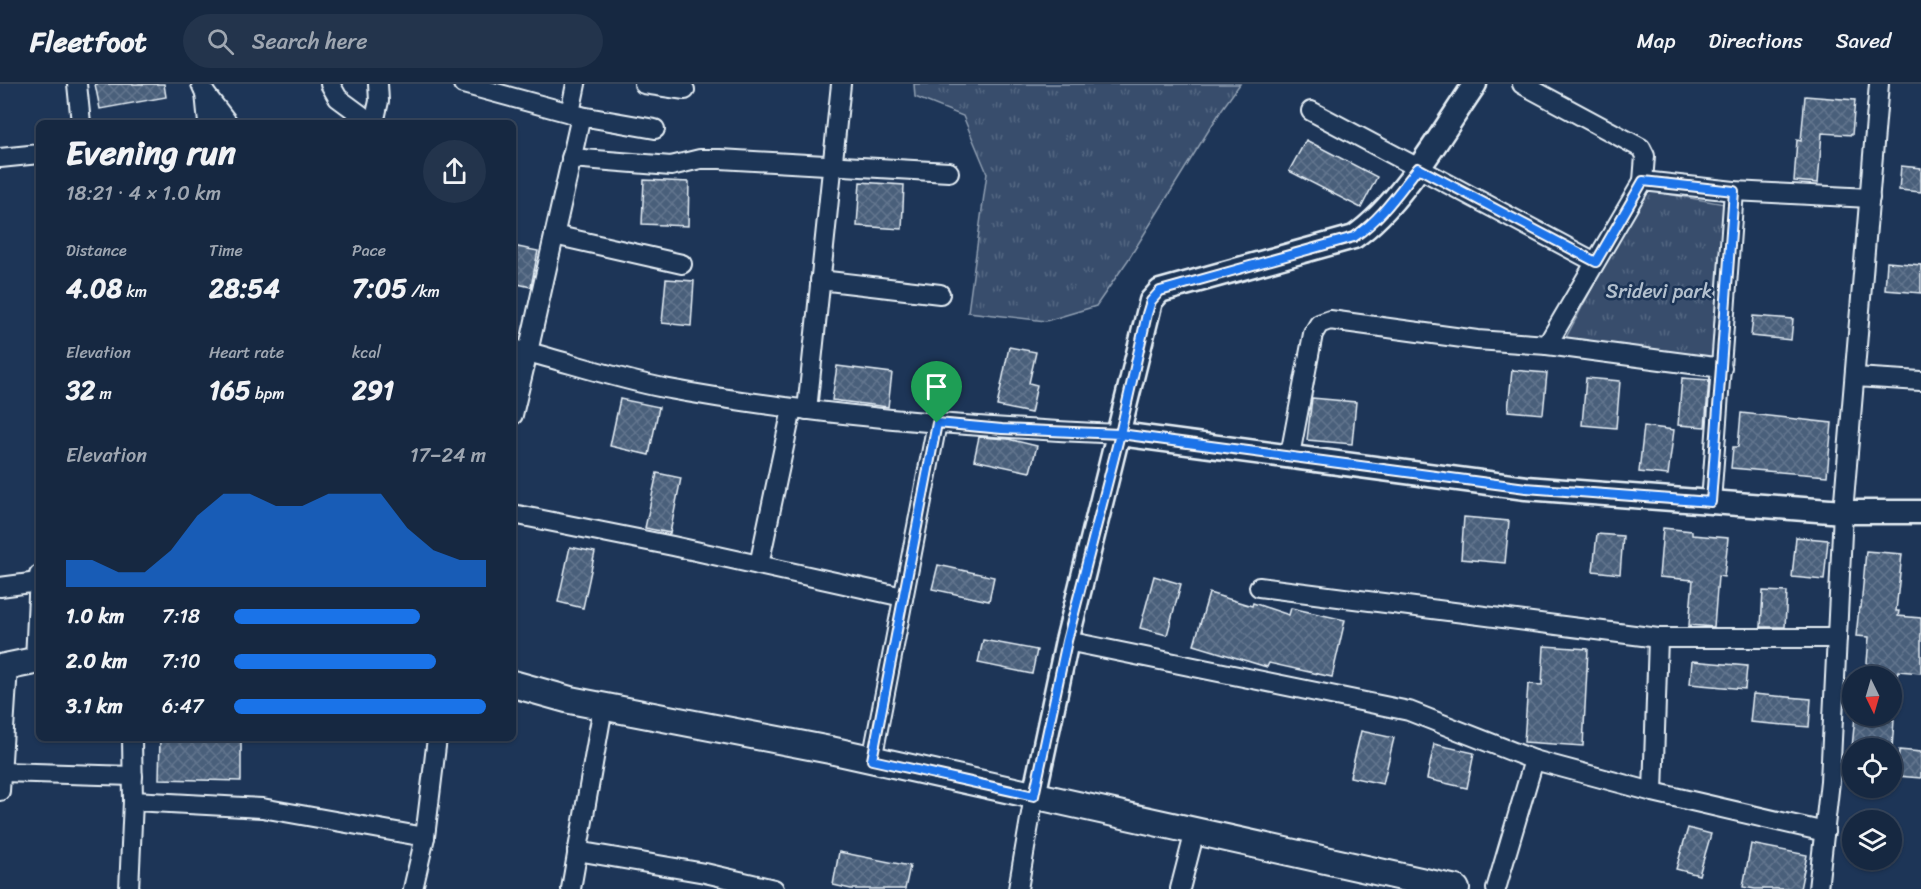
<!DOCTYPE html>
<html lang="en">
<head>
<meta charset="utf-8">
<style>
	:root { --surface:#162841; --page:#23344c; --text:#f1f3f6; --muted:#9ea6b1; --line:#35445a; --accent:#1a73e8 }
	body { margin:0; font-family:Sriracha,sans-serif; background:var(--page); color:var(--text); height:100vh; display:flex; flex-direction:column; font-size:22px; white-space:nowrap }
	* { box-sizing:border-box; margin:0 }
	p { font-size:20px; color:var(--muted) }
	.icon { flex:none; width:33px; height:33px; fill:none; stroke:currentColor; stroke-width:2; stroke-linecap:round; stroke-linejoin:round }
	.map { position:relative; flex:1; overflow:hidden }
	.details { position:absolute; left:36px; top:36px; width:480px; height:621px; display:flex; flex-direction:column; background:var(--surface); border-radius:9px; box-shadow:0 2px 4px #0004,0 0 0 2px var(--line) }
	.details>* { flex:none }
	.needle { width:39px; rotate:175deg }
	.controls { position:absolute; left:1842px; top:582px; display:grid; gap:12px }
	.controls a { display:grid; place-items:center; width:60px; height:60px; border-radius:50%; background:var(--surface); box-shadow:0 2px 4px #0004,0 0 0 2px var(--line); font-size:30px }
	.pin { position:absolute; display:grid; place-items:center; width:51px; height:51px; color:#fff; margin:-62px -26px; border-radius:50% 50% 50% 0; rotate:-45deg; box-shadow:0 0 6px #0007 }
	.pin .icon { rotate:45deg }
	.round { display:grid; place-items:center; flex:none; width:63px; height:63px; border-radius:32px; background:var(--page) }
	.overview { display:flex; align-items:center; justify-content:space-between; height:102px; padding:0 30px }
	h1 { font-size:33px; font-weight:700; line-height:45px }
	.figures { display:grid; grid-template-columns:repeat(3,1fr); gap:9px; height:102px; padding:6px 30px }
	.figures div { display:grid; align-content:center }
	.figures b { font-size:26px; font-weight:700 }
	.figures small { font-size:16px; font-weight:400 }
	.figures p { font-size:16px }
	.chart { height:168px; padding:12px 30px }
	.chart p { display:flex; justify-content:space-between }
	.chart svg { width:100%; height:108px; margin-top:6px; fill:var(--accent); opacity:.7 }
	ul { padding:0 30px; list-style:none; font-size:20px }
	li { display:grid; grid-template-columns:96px 72px 1fr; align-items:center; height:45px }
	li i { height:15px; border-radius:8px; background:var(--accent) }
	header { display:flex; align-items:center; gap:36px; box-sizing:border-box; height:84px; padding:0 30px; background:var(--surface); border-bottom:2px solid var(--line) }
	header strong { font-size:28px }
	nav { display:flex; gap:33px; margin-inline-start:auto; font-size:21px }
	.search { width:420px; height:54px; background:var(--page); display:flex; align-items:center; gap:15px; box-sizing:border-box; padding:0 21px; border-radius:33px; color:var(--muted); font-size:22px }
	.map>svg:first-child { display:block }
	.grass { fill:url(#grass-tufts); stroke:#909fb2; stroke-width:1.5 }
	.building { fill:url(#building-cross-hatch); stroke:#e8f1f8; stroke-width:1.5 }
	.lines { fill:none; stroke-linecap:round; stroke-linejoin:round }
	.minor-casing { stroke:#e8f1f8; stroke-width:22 }
	.tertiary-casing { stroke:#e8f1f8; stroke-width:27 }
	.secondary-casing { stroke:#e8f1f8; stroke-width:30 }
	.minor { stroke:#1d3557; stroke-width:18 }
	.tertiary { stroke:#1d3557; stroke-width:22 }
	.secondary { stroke:#1d3557; stroke-width:26 }
	.route-casing { stroke:#fff; stroke-width:12 }
	.route { stroke:#1a73e8; stroke-width:8 }
	.labels { text-anchor:middle; stroke-width:5; stroke-linejoin:round; paint-order:stroke }
	.park-label { font-size:20px; fill:#b3c0ce; stroke:#1d3557 }
</style>
</head>
<body>
<header>
<strong>Fleetfoot</strong>
<div class="search"><svg class="icon" aria-label="search" viewBox="0 0 24 24"><circle cx="10" cy="10" r="6"/><path d="M15 15l6 6"/></svg>Search here</div>
<nav><a>Map</a><a>Directions</a><a>Saved</a></nav>
</header>
<div class="map">
<svg width="1921" height="805" viewBox="0 0 1921 805">
	<defs>
		<pattern id="grass-tufts" width="24" height="20" patternUnits="userSpaceOnUse" patternTransform="scale(1.5)"><rect width="24" height="20" fill="#374d6c"/><path d="M3 7l-1-3M5 7V3M7 7l1-3M15 17l-1-3M17 17v-4M19 17l1-3" fill="none" stroke="#546782"/></pattern>
		<pattern id="building-cross-hatch" width="8" height="8" patternUnits="userSpaceOnUse" patternTransform="scale(1.5)"><rect width="8" height="8" fill="#495e7a"/><path d="M0 0l8 8M0 8l8-8" fill="none" stroke="#63768e"/></pattern>
	</defs>
	<rect width="100%" height="100%" fill="#1d3557"/>
	<filter id="ink" filterUnits="userSpaceOnUse"><feTurbulence type="fractalNoise" baseFrequency=".0167" numOctaves="2"/><feDisplacementMap in="SourceGraphic" scale="12" xChannelSelector="R" yChannelSelector="G"/><feConvolveMatrix kernelMatrix="1 2 1 2 8 2 1 2 1" color-interpolation-filters="sRGB"/></filter>
	<g filter="url(#ink)">
		<!-- grass -->
		<g class="grass">
			<path d="M914,0H1240L1222,25L1128,176L1096,222L1046,237L968,228L987,89L963,32L915,13Z"/>
			<path d="M1644,106L1725,120L1716,274L1563,259Z"/>
		</g>
		<!-- building -->
		<g class="building">
			<path d="M95,0H164L166,13L100,25Z"/>
			<path d="M1805,12L1855,16L1852,51L1822,49L1818,99L1794,97L1797,56L1801,57Z"/>
			<path d="M1306,56L1377,93L1361,124L1289,87Z"/>
			<path d="M1901,82L1921,84V108L1899,106Z"/>
			<path d="M644,96L689,98L688,142L642,140Z"/>
			<path d="M860,98L904,101L902,145L857,142Z"/>
			<path d="M513,162L538,167L531,203L513,199Z"/>
			<path d="M1887,178L1921,181V209L1885,206Z"/>
			<path d="M666,195L694,197L691,242L662,239Z"/>
			<path d="M1753,232L1793,235L1791,256L1751,252Z"/>
			<path d="M1009,263L1036,268L1029,299L1037,301L1031,329L997,322Z"/>
			<path d="M837,282L892,289L888,323L832,316Z"/>
			<path d="M1512,286L1547,289L1543,330L1508,327Z"/>
			<path d="M1586,294L1620,297L1616,344L1582,341Z"/>
			<path d="M1682,294L1709,296L1705,343L1678,341Z"/>
			<path d="M1312,314L1356,318L1352,360L1307,356Z"/>
			<path d="M620,315L659,323L649,371L610,362Z"/>
			<path d="M1741,329L1832,339L1827,392L1731,384L1733,363H1738Z"/>
			<path d="M1644,342L1674,346L1668,391L1639,388Z"/>
			<path d="M979,353L1008,355L1037,362L1030,388L974,376Z"/>
			<path d="M657,389L681,394L670,449L645,444Z"/>
			<path d="M1464,433L1509,437L1505,479L1461,475Z"/>
			<path d="M1663,444L1692,447V451L1728,454L1724,493L1718,492L1714,543L1689,541L1693,496L1659,493Z"/>
			<path d="M1597,450L1623,452L1620,490L1593,487Z"/>
			<path d="M1796,453L1828,456L1824,496L1792,493Z"/>
			<path d="M570,463L595,468L583,524L558,518Z"/>
			<path d="M1866,467L1902,470L1896,527H1899L1898,532L1921,534V589L1898,587L1897,592H1866L1869,553L1856,552L1859,524H1861Z"/>
			<path d="M938,481L994,493L989,517L932,505Z"/>
			<path d="M1154,492L1181,500L1167,551L1140,544Z"/>
			<path d="M1763,507L1787,508L1785,543H1761Z"/>
			<path d="M1209,509L1252,522L1253,519L1289,531L1291,524L1345,536L1332,593L1269,579L1267,583L1194,561Z"/>
			<path d="M983,556L1037,566L1032,590L978,579Z"/>
			<path d="M1544,562L1588,565L1583,662L1524,658L1528,600L1542,601Z"/>
			<path d="M1692,577L1747,582L1745,605L1690,600Z"/>
			<path d="M1753,610L1811,615L1809,643L1750,638Z"/>
			<path d="M1855,632L1894,636L1892,664H1852Z"/>
			<path d="M1361,647L1394,654L1383,700L1350,693Z"/>
			<path d="M160,654H241V697L159,695Z"/>
			<path d="M1434,660L1474,669L1467,704L1427,695Z"/>
			<path d="M1899,666L1921,668V694L1897,692Z"/>
			<path d="M1688,744L1711,750L1699,791L1676,785Z"/>
			<path d="M1751,760L1807,771L1800,805H1755L1743,803Z"/>
			<path d="M839,768L910,782L905,805H851L833,801Z"/>
		</g>
		<g class="lines">
			<defs>
				<g id="minor">
					<path d="M77,0L81,39"/>
					<path d="M201,0L205,9L208,39"/>
					<path d="M330,0L338,14L372,39"/>
					<path d="M463,0L581,32L655,45"/>
					<path d="M644,0L685,6"/>
					<path d="M1522,0L1641,64L1645,72L1643,97"/>
					<path d="M205,9L228,39"/>
					<path d="M1311,27L1595,178"/>
					<path d="M570,29L576,0"/>
					<path d="M374,39L379,17L378,0"/>
					<path d="M0,74L39,70"/>
					<path d="M571,74L671,82L700,75H720L949,88"/>
					<path d="M554,151L682,180"/>
					<path d="M820,196L940,210"/>
					<path d="M1547,261L1643,97L1734,107L1870,114"/>
					<path d="M513,265L528,268L581,32"/>
					<path d="M1855,293L1921,297"/>
					<path d="M807,326L841,0"/>
					<path d="M513,331L528,268C573,280 618,295 664,304C814,332 967,343 1120,350"/>
					<path d="M1290,371L1313,250L1319,240L1330,236L1477,256L1547,261L1722,284"/>
					<path d="M1711,418L1734,107"/>
					<path d="M513,430L673,462L903,513"/>
					<path d="M759,481L792,325"/>
					<path d="M0,503L38,498"/>
					<path d="M1259,503L1658,554H1837"/>
					<path d="M1067,557L1409,627L1534,676L1653,708L1825,748"/>
					<path d="M35,576L39,491"/>
					<path d="M872,676L937,339"/>
					<path d="M2,688L133,692"/>
					<path d="M0,707L8,583"/>
					<path d="M1653,708L1658,554"/>
					<path d="M133,717L262,724L425,753"/>
					<path d="M577,767L705,789L774,805"/>
					<path d="M129,805L133,717L132,654"/>
					<path d="M413,805L425,753L437,654"/>
					<path d="M571,805L603,623"/>
					<path d="M1018,805L1034,712"/>
					<path d="M1180,805L1195,747"/>
					<path d="M1496,805L1534,676"/>
					<path d="M1818,805L1830,697L1843,428L1879,0"/>
				</g>
				<g id="tertiary">
					<path d="M1120,350L1526,404L1843,428H1921"/>
					<path d="M1034,712L1067,557L1151,217L1160,207L1354,153C1401,121 1442,48 1475,0"/>
				</g>
				<g id="secondary">
					<path d="M0,584L39,576"/>
					<path d="M513,600L570,616L830,666L1456,805"/>
				</g>
			</defs>
			<!-- minor casing -->
			<use href="#minor" class="minor-casing"/>
			<!-- tertiary casing -->
			<use href="#tertiary" class="tertiary-casing"/>
			<!-- secondary casing -->
			<use href="#secondary" class="secondary-casing"/>
			<!-- minor -->
			<use href="#minor" class="minor"/>
			<!-- tertiary -->
			<use href="#tertiary" class="tertiary"/>
			<!-- secondary -->
			<use href="#secondary" class="secondary"/>
		</g>
	</g>
	<g class="lines" filter="url(#ink)">
		<defs>
			<path id="route" d="M937,339L872,676L1034,712L1067,557L1120,350L1526,404L1711,418L1734,107L1643,97L1596,178L1418,84C1398,109 1381,135 1354,153L1160,207L1151,217L1147,230L1120,350L1002,345L937,339"/>
		</defs>
		<!-- route casing -->
		<use href="#route" class="route-casing"/>
		<!-- route -->
		<use href="#route" class="route"/>
	</g>
	<g class="labels">
		<!-- park labels -->
		<g class="park-label">
			<text x="1659" y="214">Sridevi park</text>
		</g>
	</g>
</svg>
<div class="controls">
<a><svg class="needle" viewBox="-14 -14 28 28"><path d="M0-13l5 13h-10z" fill="#e53935"/><path d="M0 13l5-13h-10z" fill="#9ea6b1"/></svg></a>
<a><svg class="icon" aria-label="locate" viewBox="0 0 24 24"><circle cx="12" cy="12" r="6"/><path d="M12 2v4M12 18v4M2 12h4M18 12h4"/></svg></a>
<a><svg class="icon" aria-label="layers" viewBox="0 0 24 24"><path d="M12 4l9 5-9 5-9-5zM3 14l9 5 9-5"/></svg></a>
</div>
<div class="pin" style="left:937px;top:339px;background:#1e9e55"><svg class="icon" aria-label="arrive" viewBox="0 0 24 24"><path d="M6 21V4h12l-3 4 3 4H6"/></svg></div>
<section class="details">
<div class="overview"><div><h1>Evening run</h1><p>18:21 · 4 × 1.0 km</p></div><a class="round"><svg class="icon" aria-label="share" viewBox="0 0 24 24"><path d="M12 15V3M7 8l5-5 5 5M5 13v7h14v-7"/></svg></a></div>
<div class="figures">
<div><p>Distance</p><b>4.08<small> km</small></b></div>
<div><p>Time</p><b>28:54</b></div>
<div><p>Pace</p><b>7:05<small> /km</small></b></div>
</div>
<div class="figures">
<div><p>Elevation</p><b>32<small> m</small></b></div>
<div><p>Heart rate</p><b>165<small> bpm</small></b></div>
<div><p>kcal</p><b>291</b></div>
</div>
<div class="chart"><p><span>Elevation</span>17–24 m</p>
<svg viewBox="0 0 160 44" preserveAspectRatio="none"><path d="M0 44V33L10 33L20 38L30 38L40 29L50 15L60 6L70 6L80 11L90 11L100 6L110 6L120 6L130 20L140 29L150 33L160 33V44z"/></svg>
</div>
<ul>
<li><b>1.0 km</b>7:18<i style="width:74%"></i></li>
<li><b>2.0 km</b>7:10<i style="width:80%"></i></li>
<li><b>3.1 km</b>6:47<i style="width:100%"></i></li>
</ul>
</section>
</div>
</body>
</html>
